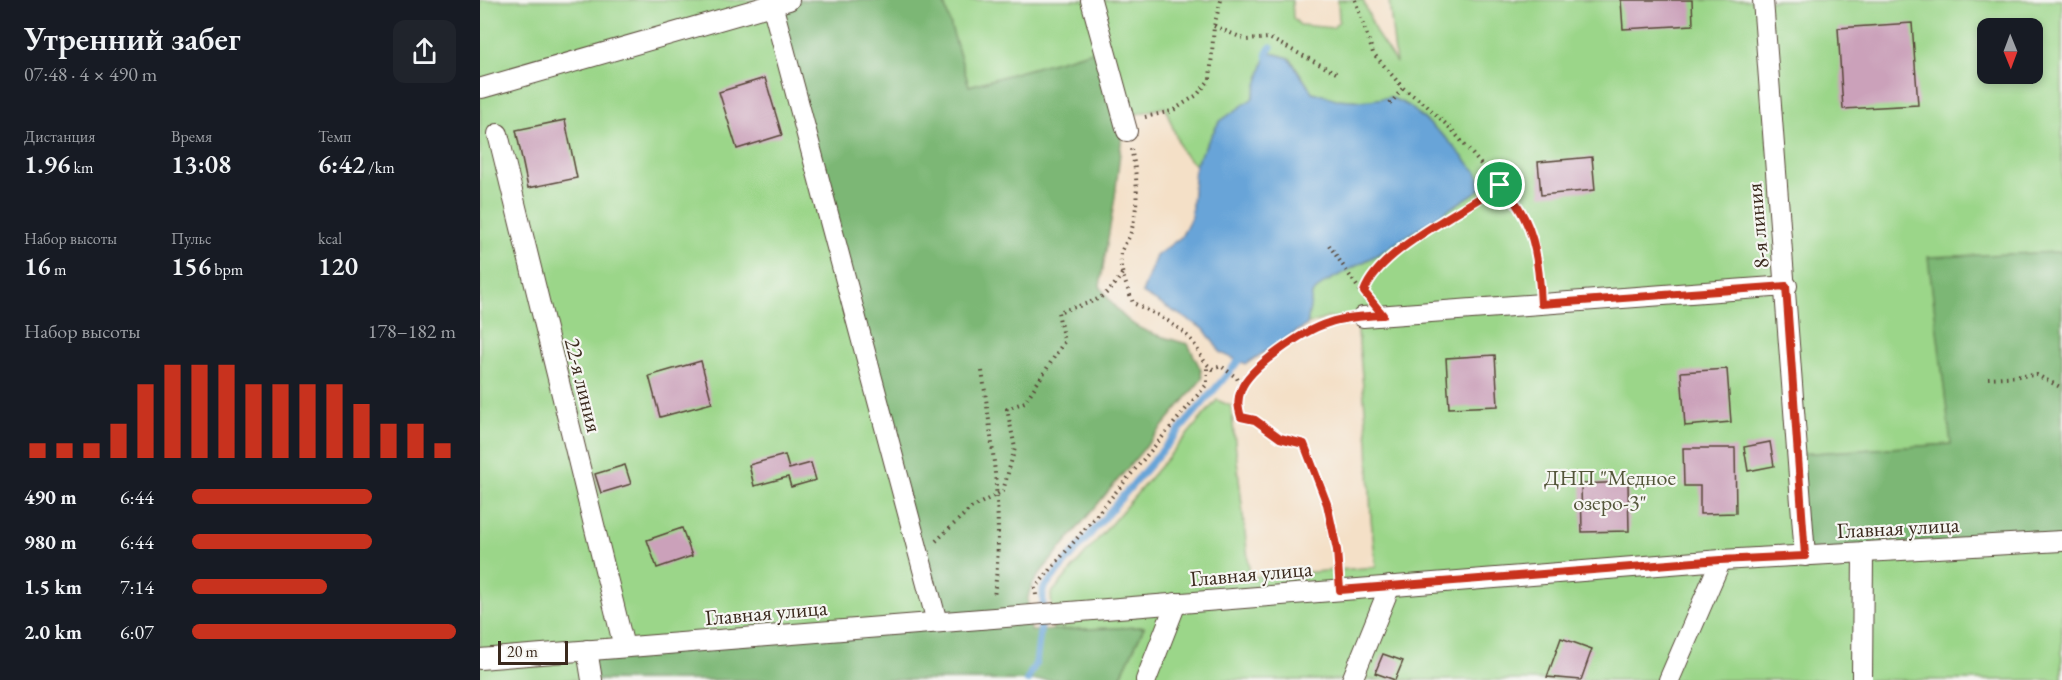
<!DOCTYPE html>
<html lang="ru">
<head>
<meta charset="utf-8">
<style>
	:root { --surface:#171b24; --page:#20242c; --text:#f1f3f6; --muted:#9ea1a6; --accent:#c8321e }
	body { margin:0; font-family:"EB Garamond",serif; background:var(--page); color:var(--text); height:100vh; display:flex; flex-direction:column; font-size:22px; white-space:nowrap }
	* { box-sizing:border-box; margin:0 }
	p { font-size:20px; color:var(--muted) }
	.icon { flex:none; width:33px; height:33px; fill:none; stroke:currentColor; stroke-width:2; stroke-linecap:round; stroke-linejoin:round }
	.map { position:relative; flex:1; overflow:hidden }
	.details { display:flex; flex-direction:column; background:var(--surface); width:480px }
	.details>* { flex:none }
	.needle { width:39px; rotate:179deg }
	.fabs { position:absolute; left:1497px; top:18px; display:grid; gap:12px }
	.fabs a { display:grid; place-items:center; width:66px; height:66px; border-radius:12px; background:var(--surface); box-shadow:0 3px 9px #0003; font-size:30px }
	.scale { position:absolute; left:18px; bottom:15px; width:70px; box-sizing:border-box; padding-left:6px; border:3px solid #3b2a1e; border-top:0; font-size:16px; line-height:21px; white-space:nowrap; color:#3b2a1e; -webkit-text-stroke:4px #f6f6f2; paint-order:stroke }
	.pin { position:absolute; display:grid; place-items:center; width:51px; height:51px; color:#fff; margin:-26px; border:3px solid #fff; border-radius:50%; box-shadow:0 2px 6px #0007 }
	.round { display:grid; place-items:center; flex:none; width:63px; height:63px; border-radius:12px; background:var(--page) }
	.summary { display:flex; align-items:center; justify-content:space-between; height:102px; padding:0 24px }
	h1 { font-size:33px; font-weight:600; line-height:45px }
	.stats { display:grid; grid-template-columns:repeat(3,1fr); gap:9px; height:102px; padding:6px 24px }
	.stats div { display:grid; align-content:center }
	.stats b { font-size:26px; font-weight:600 }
	.stats small { font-size:16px; font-weight:400 }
	.stats p { font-size:16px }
	.chart { height:168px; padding:12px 24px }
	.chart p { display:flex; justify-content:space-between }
	.chart svg { width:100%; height:108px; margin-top:6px; stroke:var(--accent); stroke-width:6 }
	ul { padding:0 24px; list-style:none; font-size:20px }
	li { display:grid; grid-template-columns:96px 72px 1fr; align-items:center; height:45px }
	li i { height:15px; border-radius:8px; background:var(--accent) }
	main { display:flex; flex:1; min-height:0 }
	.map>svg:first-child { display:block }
	.green { fill:#9bd689; stroke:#6b8054; stroke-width:1.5; fill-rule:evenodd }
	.forest { fill:#7cb775; stroke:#5c704a; stroke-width:1.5 }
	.water { fill:#67a4d8; stroke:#51677b; stroke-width:1.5 }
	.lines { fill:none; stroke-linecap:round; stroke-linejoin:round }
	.stream { stroke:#67a4d8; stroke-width:7 }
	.building { fill:#cba1ba }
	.minor-casing { stroke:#574537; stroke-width:22 }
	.path { stroke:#574537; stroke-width:4; stroke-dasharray:1.5 4.5; stroke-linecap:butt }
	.minor { stroke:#fff; stroke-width:20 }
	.route-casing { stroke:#fff; stroke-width:12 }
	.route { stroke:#c8321e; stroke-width:8 }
	.labels { text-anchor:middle; stroke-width:4.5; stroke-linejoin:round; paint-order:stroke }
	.street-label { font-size:22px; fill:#3b2a1e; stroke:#f6f6f2 }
	.park-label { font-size:22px; fill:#535539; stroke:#f6f6f2 }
</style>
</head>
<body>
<main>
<section class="details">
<div class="summary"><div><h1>Утренний забег</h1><p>07:48 · 4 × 490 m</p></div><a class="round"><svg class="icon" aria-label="share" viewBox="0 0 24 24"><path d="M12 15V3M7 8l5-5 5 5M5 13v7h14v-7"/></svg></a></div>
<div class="stats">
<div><p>Дистанция</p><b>1.96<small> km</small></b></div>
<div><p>Время</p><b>13:08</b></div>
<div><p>Темп</p><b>6:42<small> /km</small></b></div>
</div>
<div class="stats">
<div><p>Набор высоты</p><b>16<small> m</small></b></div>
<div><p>Пульс</p><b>156<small> bpm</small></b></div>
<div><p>kcal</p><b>120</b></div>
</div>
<div class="chart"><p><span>Набор высоты</span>178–182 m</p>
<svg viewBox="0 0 160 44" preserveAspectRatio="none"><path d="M5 44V38M15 44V38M25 44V38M35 44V30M45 44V14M55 44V6M65 44V6M75 44V6M85 44V14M95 44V14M105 44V14M115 44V14M125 44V22M135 44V30M145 44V30M155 44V38"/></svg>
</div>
<ul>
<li><b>490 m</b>6:44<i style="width:68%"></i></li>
<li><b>980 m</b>6:44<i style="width:68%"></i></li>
<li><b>1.5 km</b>7:14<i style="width:51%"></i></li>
<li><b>2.0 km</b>6:07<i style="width:100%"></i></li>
</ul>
</section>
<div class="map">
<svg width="1582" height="680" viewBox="0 0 1582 680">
	<rect width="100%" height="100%" fill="#f6f6f2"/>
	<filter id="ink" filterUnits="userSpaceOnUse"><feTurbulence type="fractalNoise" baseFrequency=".0167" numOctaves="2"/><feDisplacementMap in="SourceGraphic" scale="12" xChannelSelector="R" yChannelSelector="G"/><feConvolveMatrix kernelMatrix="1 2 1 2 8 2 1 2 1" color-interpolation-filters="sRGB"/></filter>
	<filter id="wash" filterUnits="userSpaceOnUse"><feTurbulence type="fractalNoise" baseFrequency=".008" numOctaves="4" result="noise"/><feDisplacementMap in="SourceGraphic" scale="24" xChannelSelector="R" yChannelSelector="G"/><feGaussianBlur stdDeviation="1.35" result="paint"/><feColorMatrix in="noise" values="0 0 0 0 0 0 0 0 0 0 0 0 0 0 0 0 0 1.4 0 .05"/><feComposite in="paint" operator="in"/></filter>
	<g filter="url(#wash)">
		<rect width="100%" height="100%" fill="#f4e0c7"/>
		<!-- green -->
		<g class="green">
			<path d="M0,0H309L457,622L114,680H0Z"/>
			<path d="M463,0H812L813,18L820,25L853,28L859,21L858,0H883L896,33L916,63L909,0H1582V252L1449,258L1472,444L1320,454L1582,541V680H639L664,627L573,630L571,594L737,400L751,406L770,577L896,567L891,519L888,442L878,332L883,317L847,318L827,325L832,294L844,283L902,252L1001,189L998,175L967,139L929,106L910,97L885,101L856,99L832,92L810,58L788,52L774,98L739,122L715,165L702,152L685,107L644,117L624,48L489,86ZM1508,28H1552V74H1508Z"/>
		</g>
		<!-- forest -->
		<g class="forest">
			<path d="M309,0H463L489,86L624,48L644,117L635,197L620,286C647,329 661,331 708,344L721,370L722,379L561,572C543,595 547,603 551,631L664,627L639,680H114L112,650L456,622L292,4Z"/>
			<path d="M1582,252V541L1325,556L1319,454L1471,444L1448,257Z"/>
		</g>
		<!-- water -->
		<path class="water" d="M787,52L809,58L832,92L856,99L884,101L910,97L929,106L967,139L998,174L1001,189L902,252L844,283L832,294L827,325L766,364L741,353L724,329L662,293L676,256L701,237L711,218L715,165L739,122L773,98Z"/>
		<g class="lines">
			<!-- stream -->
			<g class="stream">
				<path d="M788,60L787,52L791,47"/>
				<path d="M563,605V589L741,382L759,360L760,352"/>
				<path d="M547,680L556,663L561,625"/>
			</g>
		</g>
		<g id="blocks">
			<!-- building -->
			<g class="building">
				<path d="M1141,0H1212L1213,25L1143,29Z"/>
				<path d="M1432,23L1438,105L1363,109L1358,28Z"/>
				<path d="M285,78L302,135L257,149L239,92Z"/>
				<path d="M85,120L97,178L48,188L36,130Z"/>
				<path d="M1112,157L1115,190L1061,195L1058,162Z"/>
				<path d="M1015,355L1018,406L969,408L966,358Z"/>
				<path d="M221,361L232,403L180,417L169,376Z"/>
				<path d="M1247,369L1251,422L1205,426L1201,372Z"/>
				<path d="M1290,442L1294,466L1268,471L1264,447Z"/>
				<path d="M1203,448H1255L1256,513L1220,514V486H1204Z"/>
				<path d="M305,455L309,469L331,463L336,480L311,487L308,477L274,486L269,465Z"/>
				<path d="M145,465L151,484L121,493L115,474Z"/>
				<path d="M1148,482L1149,531L1102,532L1101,484Z"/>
				<path d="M202,528L212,556L177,568L167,540Z"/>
				<path d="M1081,638L1112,649L1101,680L1067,677Z"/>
				<path d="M903,654L923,661L915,680L895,673Z"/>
			</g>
		</g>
	</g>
	<g filter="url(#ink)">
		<use href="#blocks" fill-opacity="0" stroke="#574537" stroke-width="1.5"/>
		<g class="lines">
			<defs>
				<g id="minor">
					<path d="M291,0L457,622"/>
					<path d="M611,0L647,131"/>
					<path d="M1283,0L1325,556"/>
					<path d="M2,88L309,0"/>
					<path d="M18,134L144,647"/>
					<path d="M883,317L1307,286"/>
					<path d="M107,650L112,680"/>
					<path d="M0,659L1241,560L1582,541"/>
					<path d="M666,680L696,603"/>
					<path d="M872,680L910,586"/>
					<path d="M1189,680L1241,560"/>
					<path d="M1382,680L1383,552"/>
				</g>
			</defs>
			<!-- minor casing -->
			<use href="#minor" class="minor-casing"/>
			<!-- path -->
			<g class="path">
				<path d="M875,0L893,53L924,89L945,104L973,131L1044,216L1055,251L1060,285"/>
				<path d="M734,26L767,40L789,38L860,75"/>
				<path d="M910,104L923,88"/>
				<path d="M665,117L692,111L717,95L730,79L734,26L741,0"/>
				<path d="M651,149C658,176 659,205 651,232C649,239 643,246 641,253C638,269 648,288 653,303C672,312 696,323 710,339C720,349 720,361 733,369L741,366L757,378L761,387"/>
				<path d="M849,245L883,295"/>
				<path d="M888,297L884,292C898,249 983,211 1020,185"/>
				<path d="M502,371C513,447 524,521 514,597"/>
				<path d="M1508,378L1557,375L1582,388"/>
				<path d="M456,541L491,508L523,491L535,448L527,409L545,402L584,342L578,312C610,302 625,303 643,272"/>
				<path d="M859,570L847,504L824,444L800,438L775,420L761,417C758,407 757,399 761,389C771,362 836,324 865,320"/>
				<path d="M556,595L555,588L727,384V365"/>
			</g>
			<!-- minor -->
			<use href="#minor" class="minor"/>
		</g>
	</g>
	<g class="lines" filter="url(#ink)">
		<defs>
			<path id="route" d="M1020,185C1054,216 1059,260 1061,304L1306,286L1325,556L1240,560L860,590L857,550L847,504L824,444L800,438L775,420L761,417C758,407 757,400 761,390C769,367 825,330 848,323C865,317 886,316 903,315L884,292C898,250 984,211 1020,185Z"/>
		</defs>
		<!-- route casing -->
		<use href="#route" class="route-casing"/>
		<!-- route -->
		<use href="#route" class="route"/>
	</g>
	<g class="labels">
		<!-- street labels -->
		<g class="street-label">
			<text transform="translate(1277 226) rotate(-95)" y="8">8-я линия</text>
			<text transform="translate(104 385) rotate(76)" y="8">22-я линия</text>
			<text transform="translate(1418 527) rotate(-3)" y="8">Главная улица</text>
			<text transform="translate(771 573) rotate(-5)" y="8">Главная улица</text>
			<text transform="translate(286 612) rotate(-5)" y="8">Главная улица</text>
		</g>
		<!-- park labels -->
		<g class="park-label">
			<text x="1130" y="485">ДНП "Медное<tspan x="1130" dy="25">озеро-3"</tspan></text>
		</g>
	</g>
</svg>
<div class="fabs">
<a><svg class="needle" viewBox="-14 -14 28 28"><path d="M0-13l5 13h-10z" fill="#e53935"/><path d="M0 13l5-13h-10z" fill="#9ea1a6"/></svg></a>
</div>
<div class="scale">20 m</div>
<div class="pin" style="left:1020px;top:185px;background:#1e9e55"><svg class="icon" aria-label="arrive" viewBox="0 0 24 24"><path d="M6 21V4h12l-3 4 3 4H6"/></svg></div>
</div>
</main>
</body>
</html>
